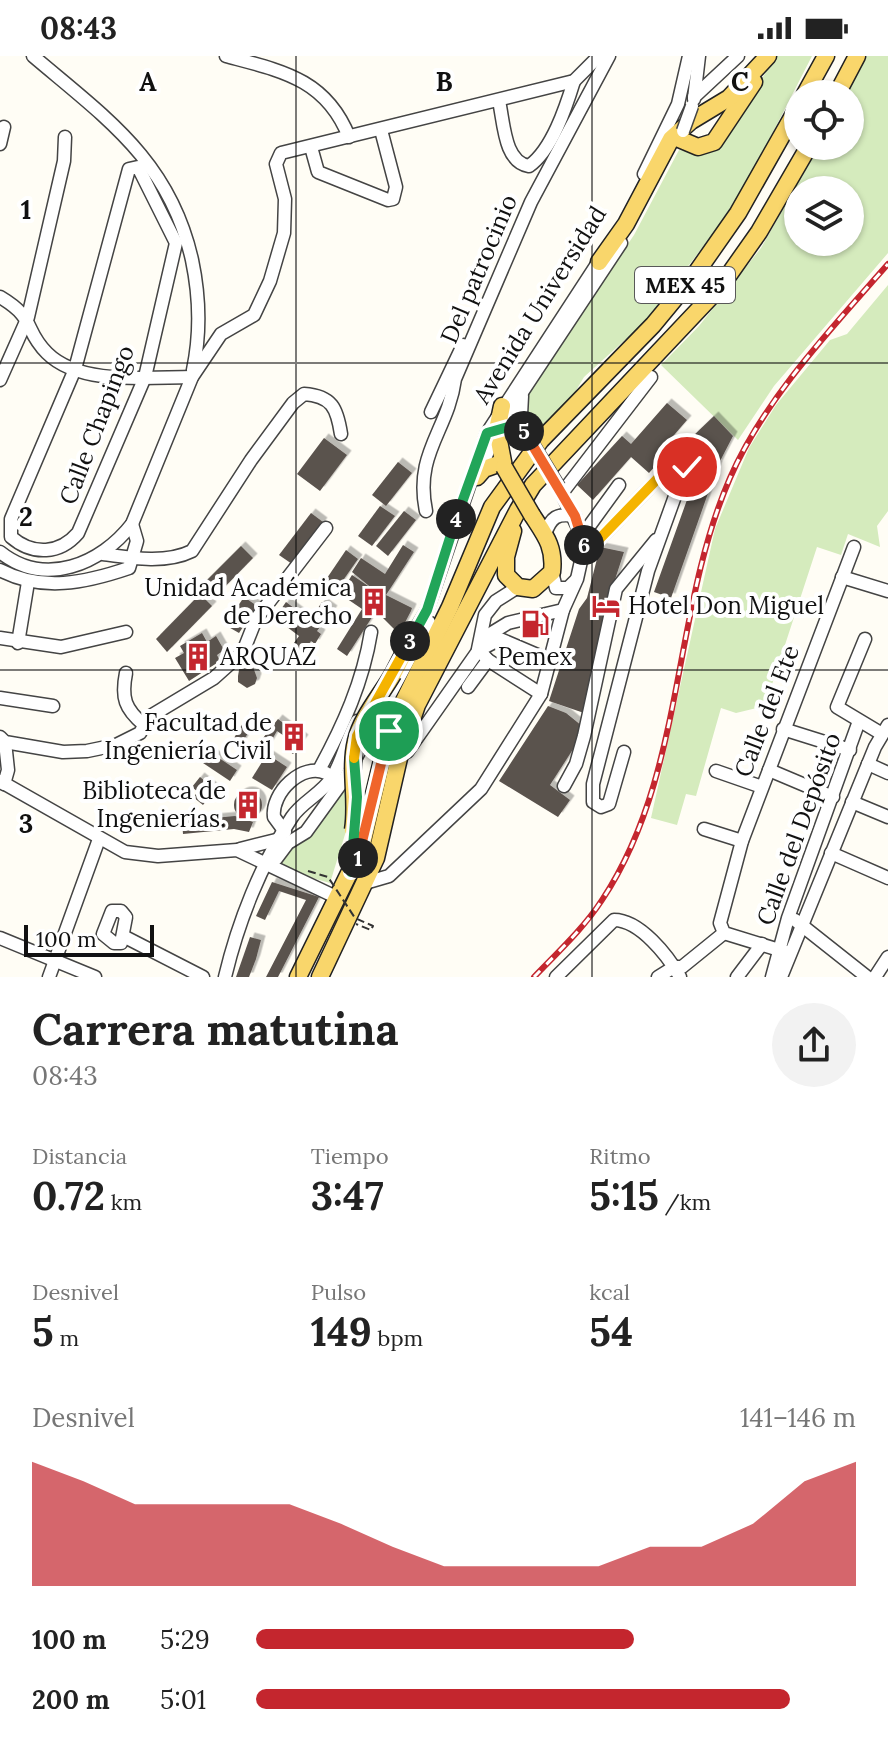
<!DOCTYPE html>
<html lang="es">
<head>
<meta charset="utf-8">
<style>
	:root { --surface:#fff; --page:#f2f2f2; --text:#222; --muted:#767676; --accent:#c4262e }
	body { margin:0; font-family:Lora,serif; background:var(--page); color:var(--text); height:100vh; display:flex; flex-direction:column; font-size:30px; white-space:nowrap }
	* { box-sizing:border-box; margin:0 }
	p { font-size:26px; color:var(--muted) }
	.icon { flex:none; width:44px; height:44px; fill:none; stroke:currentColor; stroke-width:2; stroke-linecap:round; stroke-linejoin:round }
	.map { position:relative; height:921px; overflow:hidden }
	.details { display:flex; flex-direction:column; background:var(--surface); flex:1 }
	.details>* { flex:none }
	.controls { position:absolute; left:784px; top:24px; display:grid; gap:16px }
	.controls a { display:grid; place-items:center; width:80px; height:80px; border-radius:50%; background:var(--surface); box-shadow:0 2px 6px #0004; font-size:40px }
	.scale { position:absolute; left:24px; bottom:20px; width:130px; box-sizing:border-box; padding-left:8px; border:4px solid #111; border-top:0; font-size:22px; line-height:28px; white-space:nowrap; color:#111; -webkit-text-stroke:6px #fff; paint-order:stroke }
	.pin { position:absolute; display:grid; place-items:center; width:68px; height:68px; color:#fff; margin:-34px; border:4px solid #fff; border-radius:50%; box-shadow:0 2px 8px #0007 }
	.km { position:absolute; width:40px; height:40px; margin:-20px; border-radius:50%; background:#222; color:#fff; font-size:22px; line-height:40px; text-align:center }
	.round { display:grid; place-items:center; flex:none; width:84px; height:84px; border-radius:42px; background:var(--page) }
	.head { display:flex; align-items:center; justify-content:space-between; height:136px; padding:0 32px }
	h1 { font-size:44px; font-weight:700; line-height:60px }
	.metrics { display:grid; grid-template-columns:repeat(3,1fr); gap:12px; height:136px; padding:8px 32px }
	.metrics div { display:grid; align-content:center }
	.metrics b { font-size:40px; font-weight:700 }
	.metrics small { font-size:22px; font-weight:400 }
	.metrics p { font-size:22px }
	.chart { height:224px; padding:16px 32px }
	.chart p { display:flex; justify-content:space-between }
	.chart svg { width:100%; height:144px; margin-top:8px; fill:var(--accent); opacity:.7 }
	ul { padding:0 32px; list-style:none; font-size:26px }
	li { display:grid; grid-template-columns:128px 96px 1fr; align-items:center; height:60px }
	li i { height:20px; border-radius:10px; background:var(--accent) }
	.status { display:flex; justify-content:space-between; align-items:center; height:56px; padding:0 40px; background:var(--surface); direction:ltr }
	.status svg { height:22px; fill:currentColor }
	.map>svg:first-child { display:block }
	.green { fill:#d5ebbd; fill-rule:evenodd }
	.building { fill:#5a524d; filter:url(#shadow) }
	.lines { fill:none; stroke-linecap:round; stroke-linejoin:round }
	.minor-casing { stroke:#444; stroke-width:15 }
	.major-casing { stroke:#222; stroke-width:19 }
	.minor { stroke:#fff; stroke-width:12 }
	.major { stroke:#f9d66b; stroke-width:16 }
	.rail-casing { stroke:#c4262e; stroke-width:6 }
	.rail { stroke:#fff; stroke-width:3; stroke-dasharray:9; stroke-linecap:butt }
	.minor-bridge-casing { stroke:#444; stroke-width:15; stroke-linecap:butt }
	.major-bridge-casing { stroke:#222; stroke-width:19; stroke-linecap:butt }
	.path-bridge { stroke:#333; stroke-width:2; stroke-dasharray:8 4; stroke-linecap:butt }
	.minor-bridge { stroke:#fff; stroke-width:12 }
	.major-bridge { stroke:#f9d66b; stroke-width:16 }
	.split-1-casing { stroke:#fff; stroke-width:16 }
	.split-2-casing { stroke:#fff; stroke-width:16 }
	.split-3-casing { stroke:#fff; stroke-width:16 }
	.split-4-casing { stroke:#fff; stroke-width:16 }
	.split-5-casing { stroke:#fff; stroke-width:16 }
	.split-6-casing { stroke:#fff; stroke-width:16 }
	.split-7-casing { stroke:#fff; stroke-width:16 }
	.split-8-casing { stroke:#fff; stroke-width:16 }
	.split-1 { stroke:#f0652b; stroke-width:10 }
	.split-2 { stroke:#22a559; stroke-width:10 }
	.split-3 { stroke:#f5b400; stroke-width:10 }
	.split-4 { stroke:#22a559; stroke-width:10 }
	.split-5 { stroke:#22a559; stroke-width:10 }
	.split-6 { stroke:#f0652b; stroke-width:10 }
	.split-7 { stroke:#f5b400; stroke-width:10 }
	.split-8 { stroke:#f5b400; stroke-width:10 }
	.grid { fill:none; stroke:#111; stroke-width:2; stroke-opacity:0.55 }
	.labels { text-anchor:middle; stroke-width:8; stroke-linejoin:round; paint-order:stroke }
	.shield { fill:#fff; stroke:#585858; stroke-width:2 }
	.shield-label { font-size:22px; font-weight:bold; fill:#111 }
	.street-label { font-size:24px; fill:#111; stroke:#fff }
	.poi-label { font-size:24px; fill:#111; stroke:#fff; text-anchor:end }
	.grid-label { font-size:26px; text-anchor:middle; font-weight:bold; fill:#111; stroke:#fff; stroke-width:8; stroke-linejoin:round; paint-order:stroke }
</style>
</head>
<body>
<div class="status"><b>08:43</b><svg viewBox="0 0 49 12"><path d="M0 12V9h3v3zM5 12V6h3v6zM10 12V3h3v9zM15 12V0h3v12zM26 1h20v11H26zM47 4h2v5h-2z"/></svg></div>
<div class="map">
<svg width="888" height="921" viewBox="0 0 888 921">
	<defs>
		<filter id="shadow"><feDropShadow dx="4.5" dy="-4.5" stdDeviation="0" flood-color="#0004"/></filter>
	</defs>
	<rect width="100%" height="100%" fill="#fffdf5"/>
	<!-- green -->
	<g class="green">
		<path d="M776,0H812L749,123L715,175L647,264L584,321L574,338L536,379L527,365V337L634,179L679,94L688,95L723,85Z"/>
		<path d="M867,0H888V197L774,330L738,384L661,309L699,270L761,192L819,90H850V38H847ZM798,134H850V186H798Z"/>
		<path d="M888,229V455L877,470L880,491L848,478L841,499L817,491L765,650L736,657L721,652L696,740L686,738L677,769L651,762L715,473L749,392L776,349L830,284L847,278Z"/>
		<path d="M351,712L347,772L330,827L272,811Z"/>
	</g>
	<!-- building -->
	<g class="building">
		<path d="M667,347L687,364L668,386L673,390L649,417L631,401L593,444L577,429L622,380L631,388Z"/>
		<path d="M714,360L733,380L718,409L671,542L654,536L702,402L718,409L693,380Z"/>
		<path d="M324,382L347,399L320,435L297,418Z"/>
		<path d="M398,406L412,417L386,450L372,439Z"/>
		<path d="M380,450L395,460L372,490L358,480Z"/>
		<path d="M404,455L416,464L388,500L376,490Z"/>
		<path d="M311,457L323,466L292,508L279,499Z"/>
		<path d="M403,489L414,496L386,539L412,552L411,555L399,578L376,555L347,600L337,593L362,553L340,538L352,519L374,534L352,516L361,502L385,518Z"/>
		<path d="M241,490L253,502L214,542L202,529Z"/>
		<path d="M600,491L624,496L606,551L584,657L549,645L579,553L587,542Z"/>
		<path d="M346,494L358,503L337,533L325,525Z"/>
		<path d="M200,538L212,550L167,596L156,583Z"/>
		<path d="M244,541L257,550L239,577L225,569Z"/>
		<path d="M286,546L310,564L322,546L333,554L317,575L321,578L315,588L311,585L297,605L286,598L299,580L275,562Z"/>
		<path d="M202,577L207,586L216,580L224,594L217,599L220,605L189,625L175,602L184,597L180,590Z"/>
		<path d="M251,605L257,622L255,628L247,632L238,626V620L240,608Z"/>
		<path d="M548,650L566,657L582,670L577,687L550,729L570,744L558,761L499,725Z"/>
		<path d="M246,662L254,667L242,687L234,682Z"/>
		<path d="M278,663L304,683L293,698L285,692L290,684L277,675L264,697L256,691Z"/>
		<path d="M207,694L237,714L230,725L200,705Z"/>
		<path d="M267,698L287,711L272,734L252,722Z"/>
		<path d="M200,721L215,733L203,749L193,741L198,736L192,731Z"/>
		<circle cx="248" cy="749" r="14"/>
		<path d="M235,760L253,766L249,776L234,773L183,778L182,765Z"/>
		<path d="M272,826L319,841L278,921H266L306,844L279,835L265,864L256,860Z"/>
		<path d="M250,881L261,884L256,903L249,921H236Z"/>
	</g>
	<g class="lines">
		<defs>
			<g id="minor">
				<path d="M33,0C106,62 170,105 192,204C200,242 201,276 193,314"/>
				<path d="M226,0C282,15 326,23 349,81"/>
				<path d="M694,41L738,0"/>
				<path d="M694,43L699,0"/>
				<path d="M499,45C504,67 504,106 529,110C552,94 566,51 574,25"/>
				<path d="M0,88L4,71"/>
				<path d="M311,91L318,116L388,144L393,143L396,131L381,74"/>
				<path d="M138,111L176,187L145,321L78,477C60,498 33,500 11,481V463L75,313L129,113Z"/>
				<path d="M644,118L678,48L689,0"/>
				<path d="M0,241C37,263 23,273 47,297C80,330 149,321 192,321"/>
				<path d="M0,324L28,261L64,105L65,81"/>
				<path d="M522,340L521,359L526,377"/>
				<path d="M431,356L463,289"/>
				<path d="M484,405L497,374L621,187"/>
				<path d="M562,437L651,321"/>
				<path d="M426,455C414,397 448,375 455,323L531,146L609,0"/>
				<path d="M545,478C551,461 557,457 575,460"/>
				<path d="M582,480L619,429"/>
				<path d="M0,496C45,532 101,508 132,468L192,321L221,278L254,259L270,225L284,177L285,143L276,108L281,97L574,25L599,0"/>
				<path d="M103,498C131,502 166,508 192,495L251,404L293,347L304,338C332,340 337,352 341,378"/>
				<path d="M583,500L670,410L677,404L687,407L648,515L593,728V746L601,751L609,748L624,696"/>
				<path d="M0,514C42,536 85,527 129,512L137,485L132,468"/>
				<path d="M552,516L556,532H568L576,524"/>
				<path d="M842,521L888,535"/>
				<path d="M518,531L496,545L485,559L478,593L488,604L541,638"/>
				<path d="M412,579L427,554L487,377L603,199"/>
				<path d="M0,582L61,591L126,576"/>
				<path d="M865,583L837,651L882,678"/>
				<path d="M18,587L28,526"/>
				<path d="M483,592L500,583L549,604"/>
				<path d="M126,617C121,642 125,653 144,669"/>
				<path d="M468,631L488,604"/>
				<path d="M0,642L53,650"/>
				<path d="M783,673L850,694"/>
				<path d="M0,681L5,686L63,696L87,695L116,689L140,677L149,661L214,622L243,596L256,563L326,472"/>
				<path d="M407,696L490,578L508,567L563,554L577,523L585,487L559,431"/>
				<path d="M868,708L888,717"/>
				<path d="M319,714C343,670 363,626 371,576"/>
				<path d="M769,714L833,741"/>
				<path d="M716,715L762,731"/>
				<path d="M0,725L125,796L158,800L237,794L338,842"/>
				<path d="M4,728L8,714L5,686"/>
				<path d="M564,730L576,708L584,680L616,533L656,484"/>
				<path d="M852,746L888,761"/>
				<path d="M704,773L742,785"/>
				<path d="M285,776L274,761C271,737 302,706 326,717"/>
				<path d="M240,793L280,783"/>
				<path d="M831,797L888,822"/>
				<path d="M276,803L288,787L306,776L345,722L429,566"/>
				<path d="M365,827L389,820L481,733L541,638L563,554"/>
				<path d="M112,855H121L126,861L121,887H114L103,878Z"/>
				<path d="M795,864L867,921"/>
				<path d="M125,881L203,921"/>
				<path d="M0,882L95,921"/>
				<path d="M789,897L724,877L720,867L742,785L854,491"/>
				<path d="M49,921L99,783"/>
				<path d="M225,921C238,866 261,808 292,761C302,746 321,738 332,722C343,704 346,684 357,665"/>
				<path d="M556,921L614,864C640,864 668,900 680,921"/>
				<path d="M658,921L674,911H682L724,877"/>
				<path d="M737,921L762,888"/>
				<path d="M772,921L788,862L859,665"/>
				<path d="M781,921L875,691L888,669"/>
				<path d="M875,921L888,901"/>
			</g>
			<g id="major">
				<path d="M805,38L826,0"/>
				<path d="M837,38L857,0"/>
				<path d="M679,83L698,91L714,86L754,26"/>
				<path d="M599,206L626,168L671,83L691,65L729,42L768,0"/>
				<path d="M502,350L497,374L504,411"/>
				<path d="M477,421L484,413L501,407"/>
				<path d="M513,475L506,501V519L518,531L533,533L552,516C555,491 545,479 532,459"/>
				<path d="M393,618L415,575"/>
				<path d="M298,921L361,793L389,675L450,551L492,451L541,384L653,269L696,217L738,157L798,51"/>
				<path d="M320,921L376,802L399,702L417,649L518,454L533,429L721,230L759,176L809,90"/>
			</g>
		</defs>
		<!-- minor casing -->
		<use href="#minor" class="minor-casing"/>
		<!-- major casing -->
		<use href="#major" class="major-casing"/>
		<!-- minor -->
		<use href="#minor" class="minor"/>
		<!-- major -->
		<use href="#major" class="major"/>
		<defs>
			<path id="rail" d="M534,921C557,897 584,872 602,844C686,717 671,557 730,422C765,342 831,273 888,208"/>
		</defs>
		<!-- rail casing -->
		<use href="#rail" class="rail-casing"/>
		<!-- rail -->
		<use href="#rail" class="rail"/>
		<defs>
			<g id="minor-bridge">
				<path d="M683,75L692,50"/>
				<path d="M526,377L559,431"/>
			</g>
			<g id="major-bridge">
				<path d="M504,411L532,459"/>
				<path d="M353,774C358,745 349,714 356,685C361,662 381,639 393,618"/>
			</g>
		</defs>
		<!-- minor-bridge casing -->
		<use href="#minor-bridge" class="minor-bridge-casing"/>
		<!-- major-bridge casing -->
		<use href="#major-bridge" class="major-bridge-casing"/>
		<!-- path-bridge -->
		<path class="path-bridge" d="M308,815L328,821L355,862L373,870L371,874L356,868"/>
		<!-- minor-bridge -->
		<use href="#minor-bridge" class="minor-bridge"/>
		<!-- major-bridge -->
		<use href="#major-bridge" class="major-bridge"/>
	</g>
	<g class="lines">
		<defs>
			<path id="split-1" d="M358,802L389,675"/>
			<path id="split-2" d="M354,702L357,741L351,816L358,802"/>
			<path id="split-3" d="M354,702L357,680L410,585"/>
			<path id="split-4" d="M410,585L427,554L456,463"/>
			<path id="split-5" d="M456,463L487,377L508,371L524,375"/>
			<path id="split-6" d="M524,375L575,460L584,489"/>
			<path id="split-7" d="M584,489L583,500L666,414"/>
			<path id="split-8" d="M666,414L682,404L687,411"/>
		</defs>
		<!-- split-1 casing -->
		<use href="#split-1" class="split-1-casing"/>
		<!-- split-2 casing -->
		<use href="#split-2" class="split-2-casing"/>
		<!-- split-3 casing -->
		<use href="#split-3" class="split-3-casing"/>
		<!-- split-4 casing -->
		<use href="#split-4" class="split-4-casing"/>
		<!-- split-5 casing -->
		<use href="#split-5" class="split-5-casing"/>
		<!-- split-6 casing -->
		<use href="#split-6" class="split-6-casing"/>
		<!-- split-7 casing -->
		<use href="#split-7" class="split-7-casing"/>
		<!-- split-8 casing -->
		<use href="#split-8" class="split-8-casing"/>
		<!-- split-1 -->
		<use href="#split-1" class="split-1"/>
		<!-- split-2 -->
		<use href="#split-2" class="split-2"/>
		<!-- split-3 -->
		<use href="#split-3" class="split-3"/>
		<!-- split-4 -->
		<use href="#split-4" class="split-4"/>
		<!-- split-5 -->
		<use href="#split-5" class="split-5"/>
		<!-- split-6 -->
		<use href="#split-6" class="split-6"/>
		<!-- split-7 -->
		<use href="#split-7" class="split-7"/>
		<!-- split-8 -->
		<use href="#split-8" class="split-8"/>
	</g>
	<!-- grid -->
	<path class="grid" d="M296,0V921M592,0V921M0,307H888M0,614H888"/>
	<!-- icons -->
	<defs>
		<symbol id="building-bare" viewBox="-9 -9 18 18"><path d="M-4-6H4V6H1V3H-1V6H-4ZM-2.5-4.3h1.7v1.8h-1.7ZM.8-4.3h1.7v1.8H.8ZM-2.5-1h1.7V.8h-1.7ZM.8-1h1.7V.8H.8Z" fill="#c4262e" stroke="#fff" stroke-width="2.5" paint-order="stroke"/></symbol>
		<symbol id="hotel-bare" viewBox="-9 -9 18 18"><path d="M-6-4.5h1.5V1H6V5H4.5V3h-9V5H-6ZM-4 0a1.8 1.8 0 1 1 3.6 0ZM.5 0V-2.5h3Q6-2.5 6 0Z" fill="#c4262e" stroke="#fff" stroke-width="2.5" paint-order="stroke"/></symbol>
		<symbol id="fuel-bare" viewBox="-9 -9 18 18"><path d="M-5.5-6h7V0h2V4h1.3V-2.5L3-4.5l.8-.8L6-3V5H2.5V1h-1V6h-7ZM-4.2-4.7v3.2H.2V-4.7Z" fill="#c4262e" stroke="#fff" stroke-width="2.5" paint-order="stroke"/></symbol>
	</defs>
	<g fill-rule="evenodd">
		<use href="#building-bare" x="354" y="526" width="40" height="40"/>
		<use href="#hotel-bare" x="586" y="530" width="40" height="40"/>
		<use href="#fuel-bare" x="515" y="548" width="40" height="40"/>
		<use href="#building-bare" x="178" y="581" width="40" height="40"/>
		<use href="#building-bare" x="274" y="661" width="40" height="40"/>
		<use href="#building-bare" x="228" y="729" width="40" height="40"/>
	</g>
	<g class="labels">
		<!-- shield labels -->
		<rect class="shield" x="635" y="211" width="100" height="36" rx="6"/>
		<g class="shield-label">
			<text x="685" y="237">MEX 45</text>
		</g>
		<!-- street labels -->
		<g class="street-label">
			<text transform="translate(479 213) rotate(-67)" y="8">Del patrocinio</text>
			<text transform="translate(540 249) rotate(-58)" y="8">Avenida Universidad</text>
			<text transform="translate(97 369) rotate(-69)" y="8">Calle Chapingo</text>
			<text transform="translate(767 655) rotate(-69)" y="8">Calle del Ete</text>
			<text transform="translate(799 773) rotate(-70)" y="8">Calle del Depósito</text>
		</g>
		<!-- poi labels -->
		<g class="poi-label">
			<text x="352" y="540">Unidad Académica<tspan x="352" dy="28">de Derecho</tspan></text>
			<text x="628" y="558" text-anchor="start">Hotel Don Miguel</text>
			<text x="220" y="609" text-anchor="start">ARQUAZ</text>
			<text x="535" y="609" text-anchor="middle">Pemex</text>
			<text x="272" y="675">Facultad de<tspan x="272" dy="28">Ingeniería Civil</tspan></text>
			<text x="226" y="743">Biblioteca de<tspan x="226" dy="28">Ingenierías.</tspan></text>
		</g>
	</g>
	<g class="grid-label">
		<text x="148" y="35">A</text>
		<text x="444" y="35">B</text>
		<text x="740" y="35">C</text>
		<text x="26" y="163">1</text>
		<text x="26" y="470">2</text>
		<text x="26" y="777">3</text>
	</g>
</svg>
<div class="controls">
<a><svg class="icon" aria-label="locate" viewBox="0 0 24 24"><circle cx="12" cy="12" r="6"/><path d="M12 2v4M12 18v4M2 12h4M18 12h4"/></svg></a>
<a><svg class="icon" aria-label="layers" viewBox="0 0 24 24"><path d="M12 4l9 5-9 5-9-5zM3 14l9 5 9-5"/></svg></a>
</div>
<div class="scale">100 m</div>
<div class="pin" style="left:389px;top:675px;background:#1e9e55"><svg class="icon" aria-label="arrive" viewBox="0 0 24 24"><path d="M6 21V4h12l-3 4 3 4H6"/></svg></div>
<div class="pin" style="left:687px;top:411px;background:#d93025"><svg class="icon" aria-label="check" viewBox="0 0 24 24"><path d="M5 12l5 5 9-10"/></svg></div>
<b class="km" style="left:358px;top:802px">1</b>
<b class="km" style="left:410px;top:585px">3</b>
<b class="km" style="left:456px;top:463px">4</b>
<b class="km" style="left:524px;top:375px">5</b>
<b class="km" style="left:584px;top:489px">6</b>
</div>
<section class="details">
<div class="head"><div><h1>Carrera matutina</h1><p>08:43</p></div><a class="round"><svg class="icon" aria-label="share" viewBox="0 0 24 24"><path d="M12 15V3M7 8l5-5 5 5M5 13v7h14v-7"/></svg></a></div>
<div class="metrics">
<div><p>Distancia</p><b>0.72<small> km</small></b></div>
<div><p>Tiempo</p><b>3:47</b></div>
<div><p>Ritmo</p><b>5:15<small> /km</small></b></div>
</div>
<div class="metrics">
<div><p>Desnivel</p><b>5<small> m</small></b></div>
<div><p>Pulso</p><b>149<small> bpm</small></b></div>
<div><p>kcal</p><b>54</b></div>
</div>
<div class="chart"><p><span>Desnivel</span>141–146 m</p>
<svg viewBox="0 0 160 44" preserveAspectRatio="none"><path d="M0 44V6L10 12L20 19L30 19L40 19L50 19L60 25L70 32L80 38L90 38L100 38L110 38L120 32L130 32L140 25L150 12L160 6V44z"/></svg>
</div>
<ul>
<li><b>100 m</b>5:29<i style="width:63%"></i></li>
<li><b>200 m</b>5:01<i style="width:89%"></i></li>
</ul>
</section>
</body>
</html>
